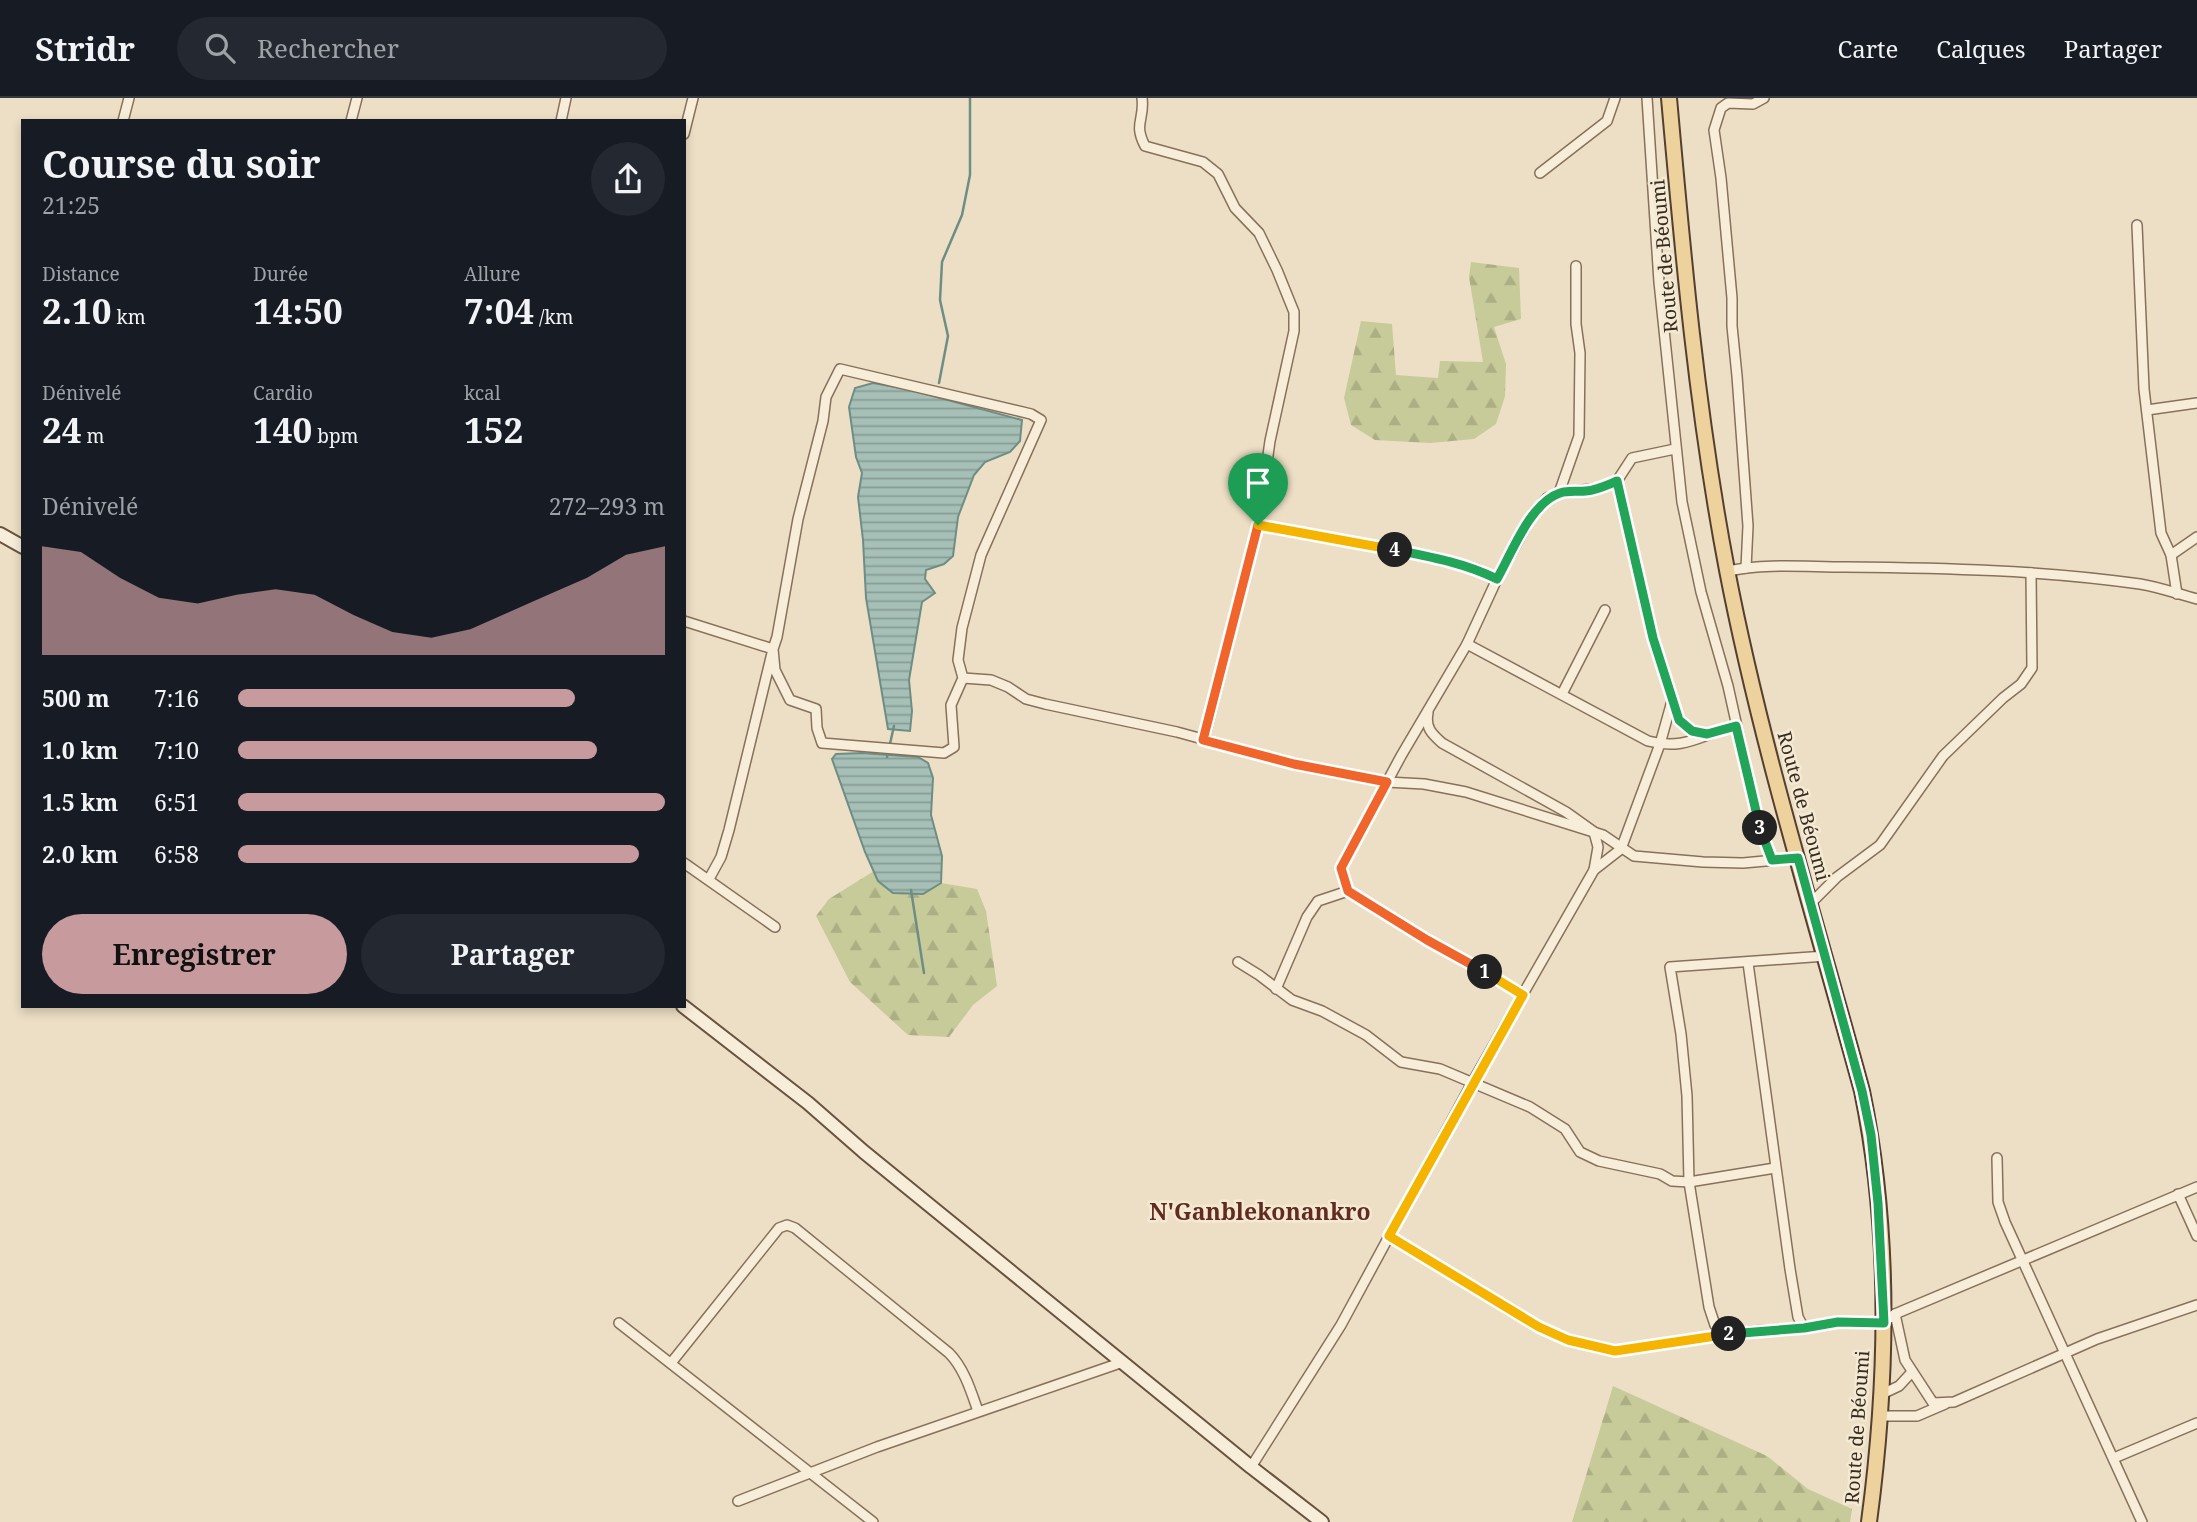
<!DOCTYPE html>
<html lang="fr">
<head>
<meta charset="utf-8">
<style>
	:root { --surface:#171b24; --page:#242831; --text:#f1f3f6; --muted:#9ea1a6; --line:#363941; --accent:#c79a9e }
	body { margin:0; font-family:"Noto Serif",serif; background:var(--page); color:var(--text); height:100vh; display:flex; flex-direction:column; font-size:26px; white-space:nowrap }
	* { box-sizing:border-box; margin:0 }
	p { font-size:23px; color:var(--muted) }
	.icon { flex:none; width:38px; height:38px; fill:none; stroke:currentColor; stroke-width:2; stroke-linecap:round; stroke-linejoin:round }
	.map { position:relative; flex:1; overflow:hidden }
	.details { position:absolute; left:21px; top:21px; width:665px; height:889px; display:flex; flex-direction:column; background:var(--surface); border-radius:0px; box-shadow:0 4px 10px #0003 }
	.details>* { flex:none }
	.pin { position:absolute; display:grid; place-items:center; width:60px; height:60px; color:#fff; margin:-72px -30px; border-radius:50% 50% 50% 0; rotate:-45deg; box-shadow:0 0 7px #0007 }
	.pin .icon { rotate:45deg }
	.km { position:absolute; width:35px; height:35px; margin:-18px; border-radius:50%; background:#222; color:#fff; font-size:19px; line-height:35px; text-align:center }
	.round { display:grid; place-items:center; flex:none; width:74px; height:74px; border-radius:37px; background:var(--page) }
	.overview { display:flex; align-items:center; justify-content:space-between; height:119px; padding:0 21px }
	h1 { font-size:38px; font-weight:700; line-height:52px }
	.stats { display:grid; grid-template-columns:repeat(3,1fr); gap:10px; height:119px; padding:7px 21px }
	.stats div { display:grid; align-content:center }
	.stats b { font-size:35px; font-weight:700 }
	.stats small { font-size:19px; font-weight:400 }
	.stats p { font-size:19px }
	.chart { height:196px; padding:14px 21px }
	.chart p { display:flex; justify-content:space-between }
	.chart svg { width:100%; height:126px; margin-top:7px; fill:var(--accent); opacity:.7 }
	.cta { display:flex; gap:14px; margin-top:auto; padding:14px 21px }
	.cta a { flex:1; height:80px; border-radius:42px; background:var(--accent); color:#111; font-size:28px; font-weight:700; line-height:80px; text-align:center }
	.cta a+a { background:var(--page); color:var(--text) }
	ul { padding:0 21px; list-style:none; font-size:23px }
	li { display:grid; grid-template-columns:112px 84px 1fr; align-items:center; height:52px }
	li i { height:18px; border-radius:9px; background:var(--accent) }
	header { display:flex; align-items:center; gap:42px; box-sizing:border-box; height:98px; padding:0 35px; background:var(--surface); border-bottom:2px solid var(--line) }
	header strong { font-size:33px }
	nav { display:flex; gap:38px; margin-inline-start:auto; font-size:24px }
	.search { width:490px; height:63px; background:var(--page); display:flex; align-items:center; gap:18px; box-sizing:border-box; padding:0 24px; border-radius:38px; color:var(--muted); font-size:26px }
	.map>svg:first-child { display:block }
	.forest { fill:url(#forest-firs) }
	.water { fill:url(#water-rules); stroke:#6d8e85; stroke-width:2 }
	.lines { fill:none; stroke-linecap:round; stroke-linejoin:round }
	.stream { stroke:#6d8e85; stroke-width:2.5 }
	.minor-casing { stroke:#87715c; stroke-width:12 }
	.secondary-casing { stroke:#69523f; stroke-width:16 }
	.primary-casing { stroke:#553f30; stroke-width:18 }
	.minor { stroke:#f8edd8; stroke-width:9 }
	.secondary { stroke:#f8edd8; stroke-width:12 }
	.primary { stroke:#eed29e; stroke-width:14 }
	.split-1-casing { stroke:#fff; stroke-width:14 }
	.split-2-casing { stroke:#fff; stroke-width:14 }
	.split-3-casing { stroke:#fff; stroke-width:14 }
	.split-4-casing { stroke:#fff; stroke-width:14 }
	.split-5-casing { stroke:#fff; stroke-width:14 }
	.split-1 { stroke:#f0652b; stroke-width:9 }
	.split-2 { stroke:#f5b400; stroke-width:9 }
	.split-3 { stroke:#22a559; stroke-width:9 }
	.split-4 { stroke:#22a559; stroke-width:9 }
	.split-5 { stroke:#f5b400; stroke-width:9 }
	.labels { text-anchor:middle; stroke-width:5; stroke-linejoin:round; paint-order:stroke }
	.street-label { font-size:19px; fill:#372a1f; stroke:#f4ead4 }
	.quarter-label { font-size:23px; font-weight:bold; fill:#632b20; stroke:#f4ead4 }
</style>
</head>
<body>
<header>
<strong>Stridr</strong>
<div class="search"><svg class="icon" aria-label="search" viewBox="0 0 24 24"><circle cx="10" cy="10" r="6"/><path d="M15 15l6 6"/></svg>Rechercher</div>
<nav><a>Carte</a><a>Calques</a><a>Partager</a></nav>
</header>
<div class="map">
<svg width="2197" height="1424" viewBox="0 0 2197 1424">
	<defs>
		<pattern id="forest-firs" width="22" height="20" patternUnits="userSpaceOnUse" patternTransform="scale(1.75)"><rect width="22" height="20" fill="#c7ca99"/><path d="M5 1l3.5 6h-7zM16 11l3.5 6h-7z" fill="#acae83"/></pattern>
		<pattern id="water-rules" width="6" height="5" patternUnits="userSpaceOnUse" patternTransform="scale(1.75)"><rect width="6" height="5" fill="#a6c0b7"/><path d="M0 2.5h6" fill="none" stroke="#889c94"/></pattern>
	</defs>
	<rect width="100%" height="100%" fill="#eddfc5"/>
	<!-- forest -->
	<g class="forest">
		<path d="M1471,164L1519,170L1521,221L1494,229L1506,266L1505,298L1496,326L1474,341L1430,345L1375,342L1351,327L1344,300L1361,223L1392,226L1396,277L1438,280L1440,263L1483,264L1469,179Z"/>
		<path d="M874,773L878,783L923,796L941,785L977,791L986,813L997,888L973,907L949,939L908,937L850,884L816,818L829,801Z"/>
		<path d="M1613,1288L1767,1358L1808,1391L1852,1411L1850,1424H1572Z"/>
	</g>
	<!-- water -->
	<g class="water">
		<path d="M873,285L907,291L1022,322L1020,343L1010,354L985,364L974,377L958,419L953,458L944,466L926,472L925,481L935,495L922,504L909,582L912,613L910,633L888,631L866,500L863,442L858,399L862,375L856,359L849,309L855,290Z"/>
		<path d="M862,655L918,659L928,665L933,680L931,717L942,758L941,785L923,796L893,795L878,783L865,754L832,661L836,656Z"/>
	</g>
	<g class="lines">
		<!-- stream -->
		<g class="stream">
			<path d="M939,285L948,238L940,202L942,164L962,117L970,77V0"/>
			<path d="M887,659L894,628"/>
			<path d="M911,792L924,875"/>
		</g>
		<defs>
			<g id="minor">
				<path d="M1142,0C1145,22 1133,25 1145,48L1203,64L1218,76L1235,110L1259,135L1277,172L1294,214V233L1270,343L1258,427L1204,642"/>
				<path d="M1647,0L1659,184L1682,404L1701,494L1728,588L1756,714L1772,762"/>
				<path d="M123,23L129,0"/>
				<path d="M351,23L357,0"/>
				<path d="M561,23L566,0"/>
				<path d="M684,36L693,0"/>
				<path d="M1540,75L1607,23L1615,0"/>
				<path d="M2137,127L2144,291L2161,435L2171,457L2177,496"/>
				<path d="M2147,312L2197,305"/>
				<path d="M1617,383L1653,540L1679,622L1692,633L1707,636"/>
				<path d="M1559,395L1579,338L1580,255L1576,226V168"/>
				<path d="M1258,427L1438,460L1477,471L1497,481"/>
				<path d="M2171,457L2197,439"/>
				<path d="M1746,470L1748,428L1737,278L1732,228V200L1721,80L1714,32L1721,10L1728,5L1753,6L1764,0"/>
				<path d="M1728,473C1767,465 1806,469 1845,469C1944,470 2042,472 2140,486C2159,489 2178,496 2197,501"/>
				<path d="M684,523L773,551L775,572L790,602L816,611L817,630L822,645L944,655L954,649L951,607L963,580L958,562L962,530L981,457L1041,322L1031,316L840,271L826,299L823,323L798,421L777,539L773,551L729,732L721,759L709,781"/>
				<path d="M1467,546L1648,643C1686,653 1701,636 1736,628"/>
				<path d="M963,580L991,582L1008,589L1026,601L1045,606L1177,634L1294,666L1387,684L1424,686L1466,694L1603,737L1634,758L1703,764L1743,765L1798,760"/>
				<path d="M1562,596L1605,512"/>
				<path d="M1428,615C1425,630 1432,636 1442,645L1566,714L1594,734L1598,749L1594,772"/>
				<path d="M684,765L775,829"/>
				<path d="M1348,793L1427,842L1523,897"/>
				<path d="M1810,806L1837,779L1880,747L1943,658L2003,600L2021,586L2032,570L2031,475"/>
				<path d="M1238,864L1259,877L1292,902L1322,913L1366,937L1401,964L1440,971L1530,1009L1565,1031L1580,1054L1599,1063L1660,1076L1672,1083L1689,1084L1775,1070"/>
				<path d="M1748,865L1790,1171L1798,1219L1804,1230"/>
				<path d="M1276,891L1307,819L1318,803L1348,793L1341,770L1401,658L1467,546L1497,481L1534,414L1547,400L1559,395L1599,390L1617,383L1632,360L1675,351"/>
				<path d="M1997,1060L1998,1104L2005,1124L2142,1424"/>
				<path d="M2178,1096L2197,1138"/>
				<path d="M1389,1138L1539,1229L1568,1242L1615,1253L1754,1233L1804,1230L1838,1224L1883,1225L1895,1216L2197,1089"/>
				<path d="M1895,1216L1905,1262L1933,1305L1954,1304L2097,1241L2197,1207"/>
				<path d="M619,1225L873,1424"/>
				<path d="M1725,1237L1715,1227L1709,1209L1689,1084L1687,998L1681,936L1670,869L1826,858"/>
				<path d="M671,1265L779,1130L787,1127L795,1130L949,1255C964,1270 971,1293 978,1313"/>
				<path d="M1882,1296L1899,1288L1912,1274"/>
				<path d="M1881,1318H1917L1945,1306"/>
				<path d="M2114,1360L2197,1325"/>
				<path d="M1251,1369L1341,1227L1472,985L1594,772L1621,751L1660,646L1672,603"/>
				<path d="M738,1403L877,1349L1123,1264"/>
			</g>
			<g id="secondary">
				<path d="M0,436L23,449"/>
				<path d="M683,908L808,1005L864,1054L1251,1369L1322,1424"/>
			</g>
			<path id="primary" d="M1669,0C1683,158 1697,315 1727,472C1761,648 1815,820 1862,993C1891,1134 1888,1282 1869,1424"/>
		</defs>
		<!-- minor casing -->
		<use href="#minor" class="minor-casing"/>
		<!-- secondary casing -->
		<use href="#secondary" class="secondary-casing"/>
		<!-- primary casing -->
		<use href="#primary" class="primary-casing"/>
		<!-- minor -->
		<use href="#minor" class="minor"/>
		<!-- secondary -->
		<use href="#secondary" class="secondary"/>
		<!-- primary -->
		<use href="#primary" class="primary"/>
	</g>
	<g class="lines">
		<defs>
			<path id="split-1" d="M1258,427L1203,642L1294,666L1387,684L1341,770L1348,793L1427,842L1485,874"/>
			<path id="split-2" d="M1485,874L1523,897L1389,1138L1539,1229L1568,1242L1615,1253L1729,1236"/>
			<path id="split-3" d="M1729,1236L1804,1230L1838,1224L1884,1225L1878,1105L1871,1037L1862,993L1798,760L1772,762L1760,730"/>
			<path id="split-4" d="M1395,452C1431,459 1465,465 1497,481C1512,455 1530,405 1560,395C1569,392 1577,394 1586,393C1597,392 1607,387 1617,383L1653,540L1679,622L1692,633L1707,636L1736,628L1760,730"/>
			<path id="split-5" d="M1258,427L1395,452"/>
		</defs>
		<!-- split-1 casing -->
		<use href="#split-1" class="split-1-casing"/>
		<!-- split-2 casing -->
		<use href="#split-2" class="split-2-casing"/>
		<!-- split-3 casing -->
		<use href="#split-3" class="split-3-casing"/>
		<!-- split-4 casing -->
		<use href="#split-4" class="split-4-casing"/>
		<!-- split-5 casing -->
		<use href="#split-5" class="split-5-casing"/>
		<!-- split-1 -->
		<use href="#split-1" class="split-1"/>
		<!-- split-2 -->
		<use href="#split-2" class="split-2"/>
		<!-- split-3 -->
		<use href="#split-3" class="split-3"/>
		<!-- split-4 -->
		<use href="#split-4" class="split-4"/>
		<!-- split-5 -->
		<use href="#split-5" class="split-5"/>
	</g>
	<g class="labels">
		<!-- street labels -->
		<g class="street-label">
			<text transform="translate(1664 158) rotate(-95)" y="7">Route de Béoumi</text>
			<text transform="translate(1804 708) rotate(75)" y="7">Route de Béoumi</text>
			<text transform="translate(1857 1329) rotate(-86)" y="7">Route de Béoumi</text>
		</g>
		<!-- quarter labels -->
		<g class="quarter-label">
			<text x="1260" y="1122">N'Ganblekonankro</text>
		</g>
	</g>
</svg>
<div class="pin" style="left:1258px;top:427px;background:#1e9e55"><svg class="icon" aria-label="arrive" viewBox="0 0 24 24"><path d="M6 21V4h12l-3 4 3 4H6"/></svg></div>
<b class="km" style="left:1485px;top:874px">1</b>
<b class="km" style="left:1729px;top:1236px">2</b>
<b class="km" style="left:1760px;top:730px">3</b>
<b class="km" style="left:1395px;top:452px">4</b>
<section class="details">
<div class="overview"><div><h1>Course du soir</h1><p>21:25</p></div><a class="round"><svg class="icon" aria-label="share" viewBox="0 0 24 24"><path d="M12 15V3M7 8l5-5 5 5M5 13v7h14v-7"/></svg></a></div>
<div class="stats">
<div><p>Distance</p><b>2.10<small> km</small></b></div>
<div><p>Durée</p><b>14:50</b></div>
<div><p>Allure</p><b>7:04<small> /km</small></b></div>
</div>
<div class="stats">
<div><p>Dénivelé</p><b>24<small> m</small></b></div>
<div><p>Cardio</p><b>140<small> bpm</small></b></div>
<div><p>kcal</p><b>152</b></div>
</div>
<div class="chart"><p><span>Dénivelé</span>272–293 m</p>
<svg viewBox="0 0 160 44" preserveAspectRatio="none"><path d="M0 44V6L10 8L20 17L30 24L40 26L50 23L60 21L70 23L80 30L90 36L100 38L110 35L120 29L130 23L140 17L150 9L160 6V44z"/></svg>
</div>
<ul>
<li><b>500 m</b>7:16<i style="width:79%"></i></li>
<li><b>1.0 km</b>7:10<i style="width:84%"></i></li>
<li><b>1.5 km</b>6:51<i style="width:100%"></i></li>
<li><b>2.0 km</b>6:58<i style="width:94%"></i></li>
</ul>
<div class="cta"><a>Enregistrer</a><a>Partager</a></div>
</section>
</div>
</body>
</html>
